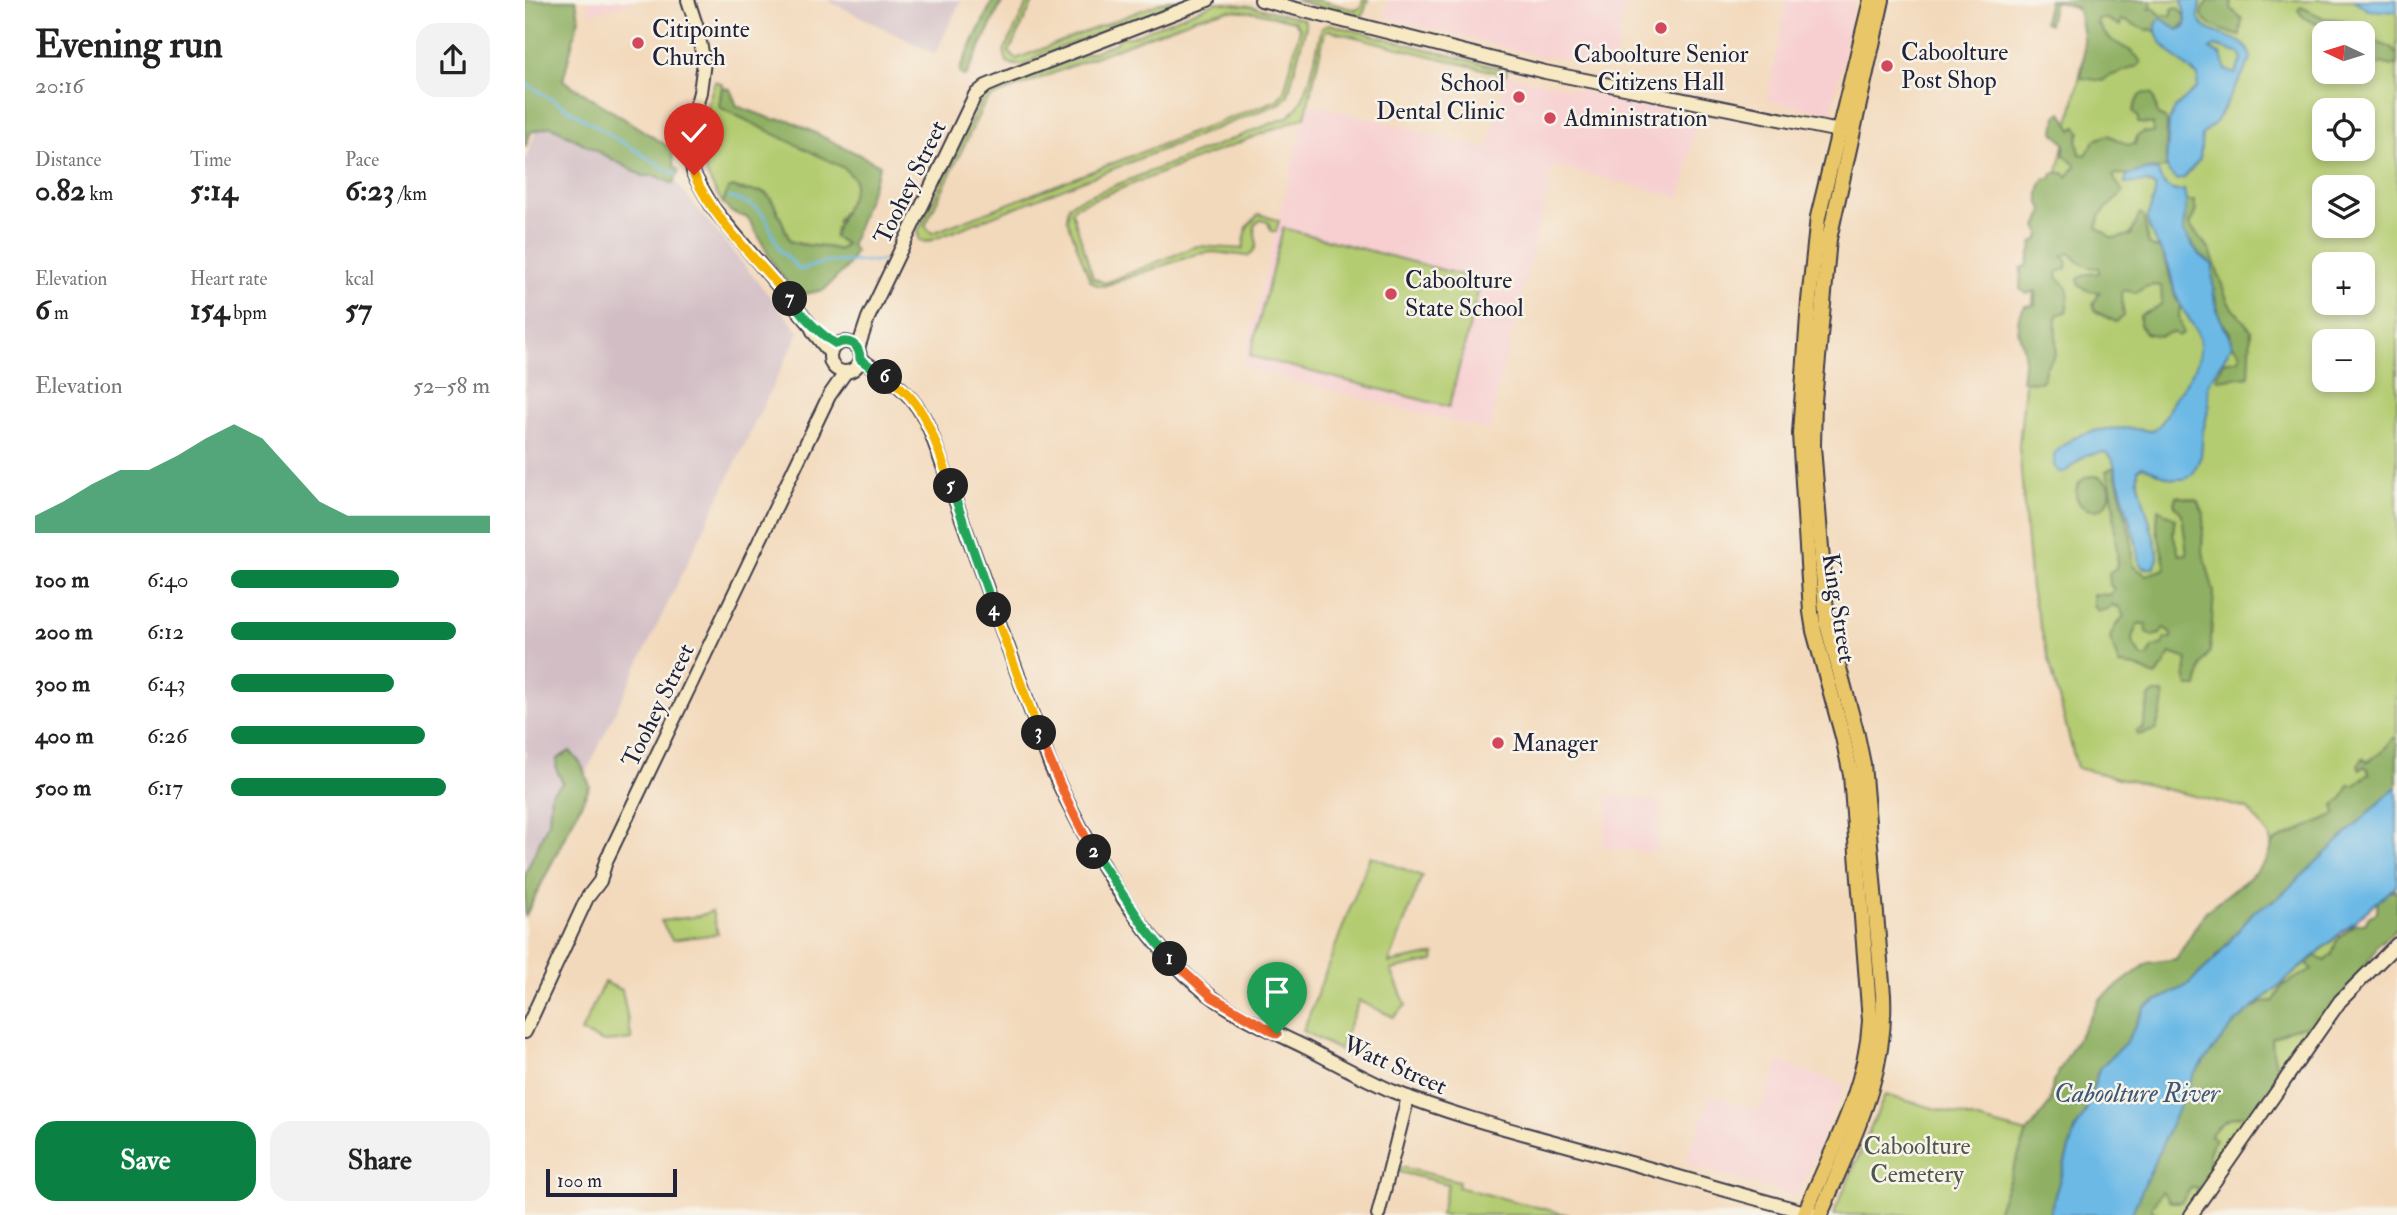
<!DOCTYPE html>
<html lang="en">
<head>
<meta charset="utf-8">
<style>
	:root { --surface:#fff; --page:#f2f2f2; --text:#222; --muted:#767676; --accent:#0b8043 }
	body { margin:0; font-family:"IM FELL Double Pica",serif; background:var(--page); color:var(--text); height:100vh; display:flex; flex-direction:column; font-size:26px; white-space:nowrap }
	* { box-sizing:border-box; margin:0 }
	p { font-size:23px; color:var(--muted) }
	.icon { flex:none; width:38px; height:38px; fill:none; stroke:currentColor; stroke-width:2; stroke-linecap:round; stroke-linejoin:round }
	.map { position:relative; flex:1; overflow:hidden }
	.details { display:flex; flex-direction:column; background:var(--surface); width:525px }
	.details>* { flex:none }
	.needle { width:46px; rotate:274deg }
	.buttons { position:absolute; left:1787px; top:21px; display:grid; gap:14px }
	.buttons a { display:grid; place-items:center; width:63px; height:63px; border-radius:14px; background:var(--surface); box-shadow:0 4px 10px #0003; font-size:35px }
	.scale { position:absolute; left:21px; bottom:18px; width:131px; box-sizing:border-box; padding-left:7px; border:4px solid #22223b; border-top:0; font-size:19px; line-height:24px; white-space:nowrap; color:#22223b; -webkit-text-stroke:5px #f7f3e8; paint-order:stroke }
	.pin { position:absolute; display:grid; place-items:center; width:60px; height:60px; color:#fff; margin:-72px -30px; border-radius:50% 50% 50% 0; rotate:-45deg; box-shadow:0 0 7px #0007 }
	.pin .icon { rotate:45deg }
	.km { position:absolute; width:35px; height:35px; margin:-18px; border-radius:50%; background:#222; color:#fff; font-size:19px; line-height:35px; text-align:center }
	.round { display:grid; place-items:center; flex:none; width:74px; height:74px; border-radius:21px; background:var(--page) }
	.overview { display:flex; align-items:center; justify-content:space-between; height:119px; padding:0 35px }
	h1 { font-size:38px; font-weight:700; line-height:52px }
	.metrics { display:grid; grid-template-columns:repeat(3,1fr); gap:10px; height:119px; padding:7px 35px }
	.metrics div { display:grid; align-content:center }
	.metrics b { font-size:30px; font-weight:700 }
	.metrics small { font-size:19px; font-weight:400 }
	.metrics p { font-size:19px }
	.chart { height:196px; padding:14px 35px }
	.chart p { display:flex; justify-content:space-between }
	.chart svg { width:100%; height:126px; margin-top:7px; fill:var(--accent); opacity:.7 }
	.cta { display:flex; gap:14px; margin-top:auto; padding:14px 35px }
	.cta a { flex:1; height:80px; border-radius:21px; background:var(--accent); color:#fff; font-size:28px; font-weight:700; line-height:80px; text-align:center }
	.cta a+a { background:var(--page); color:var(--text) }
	ul { padding:0 35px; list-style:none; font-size:23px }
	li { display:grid; grid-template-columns:112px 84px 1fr; align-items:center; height:52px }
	li i { height:18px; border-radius:9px; background:var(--accent) }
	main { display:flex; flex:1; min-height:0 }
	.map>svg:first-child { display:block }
	.built { fill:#f7cfd0 }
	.industrial { fill:#d2bdc5 }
	.green { fill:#b4cc71; stroke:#6b7756; stroke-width:2; fill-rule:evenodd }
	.forest { fill:#8fb063; stroke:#58694f; stroke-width:2; fill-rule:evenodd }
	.water { fill:#6cb9e6; stroke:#476e90; stroke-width:2; fill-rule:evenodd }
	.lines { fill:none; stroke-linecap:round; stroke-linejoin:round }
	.stream { stroke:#6cb9e6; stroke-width:2.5 }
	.secondary-casing { stroke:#413d4e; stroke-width:16 }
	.primary-casing { stroke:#413d4e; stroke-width:18 }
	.secondary { stroke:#f6e9c3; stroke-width:12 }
	.primary { stroke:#e9c769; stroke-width:14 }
	.split-1-casing { stroke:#fff; stroke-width:14 }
	.split-2-casing { stroke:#fff; stroke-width:14 }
	.split-3-casing { stroke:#fff; stroke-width:14 }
	.split-4-casing { stroke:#fff; stroke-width:14 }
	.split-5-casing { stroke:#fff; stroke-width:14 }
	.split-6-casing { stroke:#fff; stroke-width:14 }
	.split-7-casing { stroke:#fff; stroke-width:14 }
	.split-8-casing { stroke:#fff; stroke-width:14 }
	.split-1 { stroke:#f0652b; stroke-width:9 }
	.split-2 { stroke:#22a559; stroke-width:9 }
	.split-3 { stroke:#f0652b; stroke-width:9 }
	.split-4 { stroke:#f5b400; stroke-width:9 }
	.split-5 { stroke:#22a559; stroke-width:9 }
	.split-6 { stroke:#f5b400; stroke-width:9 }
	.split-7 { stroke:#22a559; stroke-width:9 }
	.split-8 { stroke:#f5b400; stroke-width:9 }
	.poi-dot { fill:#d1495b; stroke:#f7f3e8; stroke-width:2.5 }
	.labels { text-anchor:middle; stroke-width:5; stroke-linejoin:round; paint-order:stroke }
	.poi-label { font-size:24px; fill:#22223b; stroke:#f7f3e8; text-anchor:start }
	.street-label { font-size:24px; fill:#22223b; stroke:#f7f3e8 }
	.park-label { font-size:24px; fill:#4e554b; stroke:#f7f3e8 }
	.water-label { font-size:26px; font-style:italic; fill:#3c5777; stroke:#f7f3e8 }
</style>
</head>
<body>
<main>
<section class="details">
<div class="overview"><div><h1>Evening run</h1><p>20:16</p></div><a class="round"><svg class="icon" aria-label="share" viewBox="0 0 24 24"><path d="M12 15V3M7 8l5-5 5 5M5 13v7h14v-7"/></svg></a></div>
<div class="metrics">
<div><p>Distance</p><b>0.82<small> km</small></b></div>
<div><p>Time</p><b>5:14</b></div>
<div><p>Pace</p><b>6:23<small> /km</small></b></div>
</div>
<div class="metrics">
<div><p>Elevation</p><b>6<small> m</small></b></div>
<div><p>Heart rate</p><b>154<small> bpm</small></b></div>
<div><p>kcal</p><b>57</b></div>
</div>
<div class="chart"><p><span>Elevation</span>52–58 m</p>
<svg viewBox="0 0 160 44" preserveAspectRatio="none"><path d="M0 44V38L10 33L20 27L30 22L40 22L50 17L60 11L70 6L80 11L90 22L100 33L110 38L120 38L130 38L140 38L150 38L160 38V44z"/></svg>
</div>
<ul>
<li><b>100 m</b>6:40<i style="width:65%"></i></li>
<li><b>200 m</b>6:12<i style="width:87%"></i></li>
<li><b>300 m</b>6:43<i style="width:63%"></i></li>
<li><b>400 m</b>6:26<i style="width:75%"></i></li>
<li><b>500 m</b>6:17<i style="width:83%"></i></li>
</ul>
<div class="cta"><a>Save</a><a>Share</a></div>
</section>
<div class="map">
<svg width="1872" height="1215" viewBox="0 0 1872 1215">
	<rect width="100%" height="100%" fill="#f7f3e8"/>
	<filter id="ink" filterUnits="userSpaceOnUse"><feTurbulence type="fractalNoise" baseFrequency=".0143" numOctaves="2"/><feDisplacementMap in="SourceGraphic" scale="14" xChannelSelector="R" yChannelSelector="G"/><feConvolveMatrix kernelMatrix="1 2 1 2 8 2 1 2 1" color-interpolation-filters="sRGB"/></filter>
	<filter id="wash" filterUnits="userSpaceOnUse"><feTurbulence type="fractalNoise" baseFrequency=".00686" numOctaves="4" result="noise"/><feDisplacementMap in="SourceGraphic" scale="28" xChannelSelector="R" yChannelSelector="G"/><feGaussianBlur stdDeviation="1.57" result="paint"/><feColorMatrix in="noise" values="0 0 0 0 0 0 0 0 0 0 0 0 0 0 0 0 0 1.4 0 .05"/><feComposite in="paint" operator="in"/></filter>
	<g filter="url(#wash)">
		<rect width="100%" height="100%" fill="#f3d9bb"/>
		<!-- built -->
		<g class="built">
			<path d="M62,0H116L65,14Z"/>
			<path d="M864,0H1102L1088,68L1023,56L1022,58L859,17Z"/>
			<path d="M1262,0H1330L1307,109L1300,113L1242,100Z"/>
			<path d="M982,75L1173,116L1156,197L1029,166L971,398L966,431L727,370L722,367L719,362L720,355L783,103L963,149Z"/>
			<path d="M1084,796L1136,800L1131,852L1078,848Z"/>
			<path d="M1254,1061L1320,1086L1274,1193L1266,1195L1164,1165L1161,1161L1186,1095L1235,1111Z"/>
		</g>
		<!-- industrial -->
		<g class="industrial">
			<path d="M302,0H436L410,54Z"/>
			<path d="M16,117L142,172L274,332L0,899V161Z"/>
		</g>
		<!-- green -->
		<g class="green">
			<path d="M504,0H509L484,52L491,59L643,0H657L600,23L597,27L586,28L513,56C504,65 493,68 482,62L479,51Z"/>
			<path d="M769,0H792L831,10L836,7L838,0H843L838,15L832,16Z"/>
			<path d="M1531,0H1872V786L1753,899L1745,860V837L1723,809L1552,768L1506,590L1494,446L1511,269L1568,17ZM1799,33H1838V72H1799ZM1799,110H1838V149H1799ZM1799,187H1838V226H1799ZM1799,264H1838V303H1799ZM1799,341H1838V380H1799Z"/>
			<path d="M692,2L725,6L779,19L781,26L763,95L756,103L407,240L401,242L394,240L393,231L457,98L462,93L591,43L596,37H606ZM703,10L731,12L769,21L775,29L759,92L752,100L407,233L400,226L460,102L467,97L670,18Z"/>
			<path d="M804,24L982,70L981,75L803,30L800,32L780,117L551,206L547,211L568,278L580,283L672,246L718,249L722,227L734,214L754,221L751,232L746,231L743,222L735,220L729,226C730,239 736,248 722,256L689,252L672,254L579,286L572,285L565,280L542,219L544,206L550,201L763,117C785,101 790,54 797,28Z"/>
			<path d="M190,81L197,84L194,107L320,168L330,180L329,196L312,221L321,244L314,250C298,244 281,248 265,241C260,230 249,194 238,192C229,190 215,191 203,189L198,203C164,153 173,134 190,81Z"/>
			<path d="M758,228L956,280L924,407L725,356Z"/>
			<path d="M845,856L897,876L864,963L910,954L909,961L866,970L881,1005L869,1017L834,1001L814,1050L778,1031Z"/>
			<path d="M187,911L193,934L147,940L136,921L174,916Z"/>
			<path d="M1814,935L1843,962L1798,1012L1657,1215H1606L1709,1024Z"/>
			<path d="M79,982L97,990L107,1040L79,1042L56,1032Z"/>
			<path d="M1360,1095L1502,1133L1471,1215H1308Z"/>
			<path d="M876,1167L934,1181L933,1187L1044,1215H915L923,1184L874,1172Z"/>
		</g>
		<!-- forest -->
		<g class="forest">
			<path d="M0,0H51L54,18L38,80L147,149L149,166L154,171L148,184L131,176H118L26,126L6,132L0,148Z"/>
			<path d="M468,0H478L442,74L439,76L435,74V69Z"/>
			<path d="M1524,0H1625L1627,5L1624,9H1630L1635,15H1647V9L1652,7L1660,16V23L1650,33H1634L1625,29L1623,31C1617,28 1601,21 1596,20L1595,26L1582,19H1573L1572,25H1575C1582,46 1606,44 1616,62L1613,66L1582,77L1578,81L1556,78C1561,49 1559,35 1552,7L1529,1L1524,24L1519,22Z"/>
			<path d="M1685,0H1706V9L1717,19L1715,36C1701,31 1659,22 1685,0Z"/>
			<path d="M1776,7L1799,18L1817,20L1820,23L1818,26C1803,28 1780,24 1773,10Z"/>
			<path d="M1851,42L1867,48L1872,54V64L1866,66L1857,63L1852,65L1838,56V47H1847Z"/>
			<path d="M197,87L205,89L212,106L247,119L264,120L355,165L326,245L330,251L323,266L299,290L275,295C251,277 239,243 223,218L206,212L198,203L203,189L208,187C219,192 226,190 237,192C249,194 259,229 265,241C281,248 298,244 314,250L321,244L309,237C313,215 328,203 330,180L319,168L194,107Z"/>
			<path d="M1619,93L1628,94L1633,115L1640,118L1642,124L1641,168L1622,169L1614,175L1591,174L1588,177L1598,192L1575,215L1572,227L1587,238L1606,235L1615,213L1619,216L1623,244L1629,248L1633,247L1639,254L1651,299L1655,303L1654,316L1658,333L1654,336L1647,332L1635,336L1620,333L1615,325V316C1623,310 1630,311 1637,303L1636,286C1627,284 1618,287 1611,293L1599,290L1596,293L1599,316L1591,322L1570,311L1568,304L1575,292L1564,291L1555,286L1553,279L1562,274L1574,273V268C1560,268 1554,263 1545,253L1537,256L1543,262L1541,269L1532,272L1533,279C1547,287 1544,297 1541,312L1532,315C1528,328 1534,340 1530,354C1529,359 1523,362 1521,367C1518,374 1521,377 1515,382L1497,381C1498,372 1500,362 1499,353C1496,333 1486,326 1500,306L1510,305V291L1502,294L1495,289L1496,268L1502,266L1508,242L1514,239L1515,233L1512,227L1519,210C1511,201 1513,187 1520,178H1526L1527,173H1538L1542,177L1551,166L1538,154L1540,144L1529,132L1531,116L1537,112L1547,130L1551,127L1555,132L1552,141L1555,154L1561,155L1570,140L1583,135L1603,145L1610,144L1612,136L1619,132L1628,133V124L1613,123V117L1608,111L1614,96Z"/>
			<path d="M1661,201H1669L1671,211L1664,225L1685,250L1703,302L1726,330L1724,376L1693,380L1692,376L1699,362L1714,359L1715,352L1707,345L1705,333L1695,319L1687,283V265L1674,254L1658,232Z"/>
			<path d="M1589,467L1606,538L1607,565L1621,575L1641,569L1632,529L1633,509L1650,518L1648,534L1654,555L1662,554L1657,514L1649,504L1651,496L1672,500L1679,513L1677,548L1689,592L1685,651L1677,664L1672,687H1663L1660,674L1662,659L1645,653L1639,666L1630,676L1611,667L1594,665L1585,637L1591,625L1599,616L1593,606L1590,607L1587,604L1584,609L1573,611L1568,605V594L1585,595L1589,589L1585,585L1584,573L1591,568C1595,555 1590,546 1590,534C1589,511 1589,492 1581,471ZM1613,624H1622L1621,631L1627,636L1635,634L1639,628L1646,633L1647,638L1640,639L1636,646L1627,647L1623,657H1617C1605,641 1604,641 1613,624Z"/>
			<circle cx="1568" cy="493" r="17"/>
			<path d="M1630,693H1638C1641,706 1633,717 1631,730L1612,735L1611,731L1617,728C1621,717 1622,708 1624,697Z"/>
			<path d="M1872,737V786L1753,899L1728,912L1691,958L1661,986L1620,1007L1602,1041L1574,1069L1560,1114L1550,1130L1524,1215H1471L1502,1133L1525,1103L1528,1082L1575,999L1623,963L1651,959L1680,912L1724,878L1741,861L1748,842L1811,814L1809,805L1817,799L1824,785H1830L1844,774L1843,769L1839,766L1835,770L1833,766L1838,758L1842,762L1857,752L1867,739Z"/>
			<path d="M45,751L56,764L65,786L0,917V874L24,821L26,793L38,783L31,769L32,759Z"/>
			<path d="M1872,890V929L1853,945L1841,966L1795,1024L1769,1028L1746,1038C1746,1047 1748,1051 1750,1060C1756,1081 1740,1098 1729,1115C1708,1115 1697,1119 1685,1136L1690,1139C1684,1151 1679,1161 1689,1172L1680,1188H1666L1656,1202H1645L1637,1191L1627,1206V1211L1636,1215H1603L1681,1036L1739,1002L1749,1001L1757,986L1787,969L1782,963L1790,956L1800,961L1807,955L1811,942L1829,924H1840L1843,917L1852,913L1853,895L1861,891Z"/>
		</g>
		<!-- water -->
		<g class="water">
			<path d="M1657,0H1677C1658,44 1722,25 1726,59L1692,121L1677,135L1675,159L1659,178L1652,180L1644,173L1641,164L1644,121L1650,108L1672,88L1673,76C1659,65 1616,35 1636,18L1653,30L1661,26C1663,16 1657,10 1657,0ZM1690,46L1716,54L1717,60L1710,74L1701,70L1696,55L1685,49Z"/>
			<path d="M1829,0H1872V12L1843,10Z"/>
			<path d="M1620,170L1633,171C1636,184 1645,194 1659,190L1661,201L1658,232L1674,254L1688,265C1687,282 1688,304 1696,320C1700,330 1705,334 1707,345L1683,385L1684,408L1678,431L1676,456L1668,474L1660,479H1647L1617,466L1613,470V480L1633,553V559L1628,568H1618L1614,562L1611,543L1587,458L1580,452L1561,455L1539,473L1532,471L1529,465V455C1549,427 1594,425 1625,431C1641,425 1641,411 1650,398C1663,379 1684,356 1671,331C1666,320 1657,310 1652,298C1647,287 1647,274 1642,262C1636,249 1626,237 1623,223C1621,210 1632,200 1630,187C1620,177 1611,186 1600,183L1602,175Z"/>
			<path d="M1872,786V885L1709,1024L1668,1075L1606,1215H1524L1550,1130L1560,1114L1574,1069L1602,1041L1620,1007L1661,986L1691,958L1728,912L1753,898Z"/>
		</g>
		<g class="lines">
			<!-- stream -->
			<g class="stream">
				<path d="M0,83L151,175"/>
				<path d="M204,197L225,204L239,215L255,250L275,270L300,262L357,261"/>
			</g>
		</g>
	</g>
	<g filter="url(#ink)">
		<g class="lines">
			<defs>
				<g id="secondary">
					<path d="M163,0L172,28L179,62L175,92L164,134L163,149L169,175L188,208L284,323L289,333L305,353"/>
					<path d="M736,0L1020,72L1304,129L1323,131"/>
					<circle cx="320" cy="357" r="15"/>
					<path d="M333,348L343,318L450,95L461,86L480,78L683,0"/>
					<path d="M335,359C367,379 390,394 405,430L526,767C559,840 612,933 672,985C704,1013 745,1030 782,1048C810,1063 838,1078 867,1091C929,1116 994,1132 1059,1150C1135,1171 1211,1194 1288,1214"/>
					<path d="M0,1032L62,898L75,881L81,861L304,396L320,373"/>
					<path d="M853,1215L883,1097"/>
					<path d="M1666,1215L1815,1001L1872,944"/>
				</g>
				<g id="primary">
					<path d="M1279,1215C1306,1152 1341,1091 1345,1021L1326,775L1318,737L1289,631L1286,612L1275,434L1284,301L1293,217L1346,0"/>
					<path d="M1295,1215C1326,1141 1362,1078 1358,995L1338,764L1332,735L1302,624L1288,446L1289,401L1304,239L1357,0"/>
				</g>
			</defs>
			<!-- secondary casing -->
			<use href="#secondary" class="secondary-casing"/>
			<!-- primary casing -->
			<use href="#primary" class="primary-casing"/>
			<!-- secondary -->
			<use href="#secondary" class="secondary"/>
			<!-- primary -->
			<use href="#primary" class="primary"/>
		</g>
	</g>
	<g class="lines" filter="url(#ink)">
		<defs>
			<path id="split-1" d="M645,959L687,997L752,1034"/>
			<path id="split-2" d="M569,852L621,929L645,959"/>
			<path id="split-3" d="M514,733C530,775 547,814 569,852"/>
			<path id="split-4" d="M469,610L514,733"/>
			<path id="split-5" d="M426,486L469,610"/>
			<path id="split-6" d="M360,377C401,398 411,445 426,486"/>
			<path id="split-7" d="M265,299C278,316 293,333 311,344C324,338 335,345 335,359L360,377"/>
			<path id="split-8" d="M169,175C188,219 234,262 265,299"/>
		</defs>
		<!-- split-1 casing -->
		<use href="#split-1" class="split-1-casing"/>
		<!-- split-2 casing -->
		<use href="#split-2" class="split-2-casing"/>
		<!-- split-3 casing -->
		<use href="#split-3" class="split-3-casing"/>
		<!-- split-4 casing -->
		<use href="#split-4" class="split-4-casing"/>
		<!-- split-5 casing -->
		<use href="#split-5" class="split-5-casing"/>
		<!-- split-6 casing -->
		<use href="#split-6" class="split-6-casing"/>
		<!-- split-7 casing -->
		<use href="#split-7" class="split-7-casing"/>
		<!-- split-8 casing -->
		<use href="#split-8" class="split-8-casing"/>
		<!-- split-1 -->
		<use href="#split-1" class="split-1"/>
		<!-- split-2 -->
		<use href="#split-2" class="split-2"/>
		<!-- split-3 -->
		<use href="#split-3" class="split-3"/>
		<!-- split-4 -->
		<use href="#split-4" class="split-4"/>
		<!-- split-5 -->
		<use href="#split-5" class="split-5"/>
		<!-- split-6 -->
		<use href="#split-6" class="split-6"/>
		<!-- split-7 -->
		<use href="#split-7" class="split-7"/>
		<!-- split-8 -->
		<use href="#split-8" class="split-8"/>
	</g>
	<!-- markers -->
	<g class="poi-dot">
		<circle cx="1136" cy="28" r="7"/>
		<circle cx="113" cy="43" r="7"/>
		<circle cx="1362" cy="66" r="7"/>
		<circle cx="994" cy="97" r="7"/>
		<circle cx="1025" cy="118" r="7"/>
		<circle cx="866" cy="294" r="7"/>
		<circle cx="973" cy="743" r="7"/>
	</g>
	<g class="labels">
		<!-- poi labels -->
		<g class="poi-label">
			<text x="127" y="37">Citipointe<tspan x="127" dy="28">Church</tspan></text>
			<text x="1376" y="60">Caboolture<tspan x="1376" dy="28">Post Shop</tspan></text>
			<text x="1136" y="62" text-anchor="middle">Caboolture Senior<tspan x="1136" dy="28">Citizens Hall</tspan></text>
			<text x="980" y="91" text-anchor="end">School<tspan x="980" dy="28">Dental Clinic</tspan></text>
			<text x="1039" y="126">Administration</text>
			<text x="880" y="288">Caboolture<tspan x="880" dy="28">State School</tspan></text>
			<text x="987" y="751">Manager</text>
		</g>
		<!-- street labels -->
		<g class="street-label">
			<text transform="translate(385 182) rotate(-64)" y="8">Toohey Street</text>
			<text transform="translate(1314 608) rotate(81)" y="8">King Street</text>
			<text transform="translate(133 705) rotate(-64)" y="8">Toohey Street</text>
			<text transform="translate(870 1065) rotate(24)" y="8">Watt Street</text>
		</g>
		<!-- park labels -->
		<g class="park-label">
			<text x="1392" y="1154">Caboolture<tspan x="1392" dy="28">Cemetery</tspan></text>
		</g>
		<!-- water labels -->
		<g class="water-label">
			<text x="1612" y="1102">Caboolture River</text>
		</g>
	</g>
</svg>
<div class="buttons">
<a><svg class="needle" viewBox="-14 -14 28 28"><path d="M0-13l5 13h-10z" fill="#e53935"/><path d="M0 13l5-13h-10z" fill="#767676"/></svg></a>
<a><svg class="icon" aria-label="locate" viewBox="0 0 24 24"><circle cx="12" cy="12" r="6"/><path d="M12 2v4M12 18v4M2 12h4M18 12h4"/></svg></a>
<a><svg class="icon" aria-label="layers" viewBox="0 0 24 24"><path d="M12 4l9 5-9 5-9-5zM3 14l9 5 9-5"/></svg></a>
<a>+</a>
<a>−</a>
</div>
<div class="scale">100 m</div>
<div class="pin" style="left:752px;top:1034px;background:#1e9e55"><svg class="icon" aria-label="arrive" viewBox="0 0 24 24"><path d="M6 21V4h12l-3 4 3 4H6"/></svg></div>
<div class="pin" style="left:169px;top:175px;background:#d93025"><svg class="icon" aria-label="check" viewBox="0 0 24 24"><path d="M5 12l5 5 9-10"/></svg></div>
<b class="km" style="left:645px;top:959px">1</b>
<b class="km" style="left:569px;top:852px">2</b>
<b class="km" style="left:514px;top:733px">3</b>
<b class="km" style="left:469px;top:610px">4</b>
<b class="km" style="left:426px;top:486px">5</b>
<b class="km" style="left:360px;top:377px">6</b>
<b class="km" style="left:265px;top:299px">7</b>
</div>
</main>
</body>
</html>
